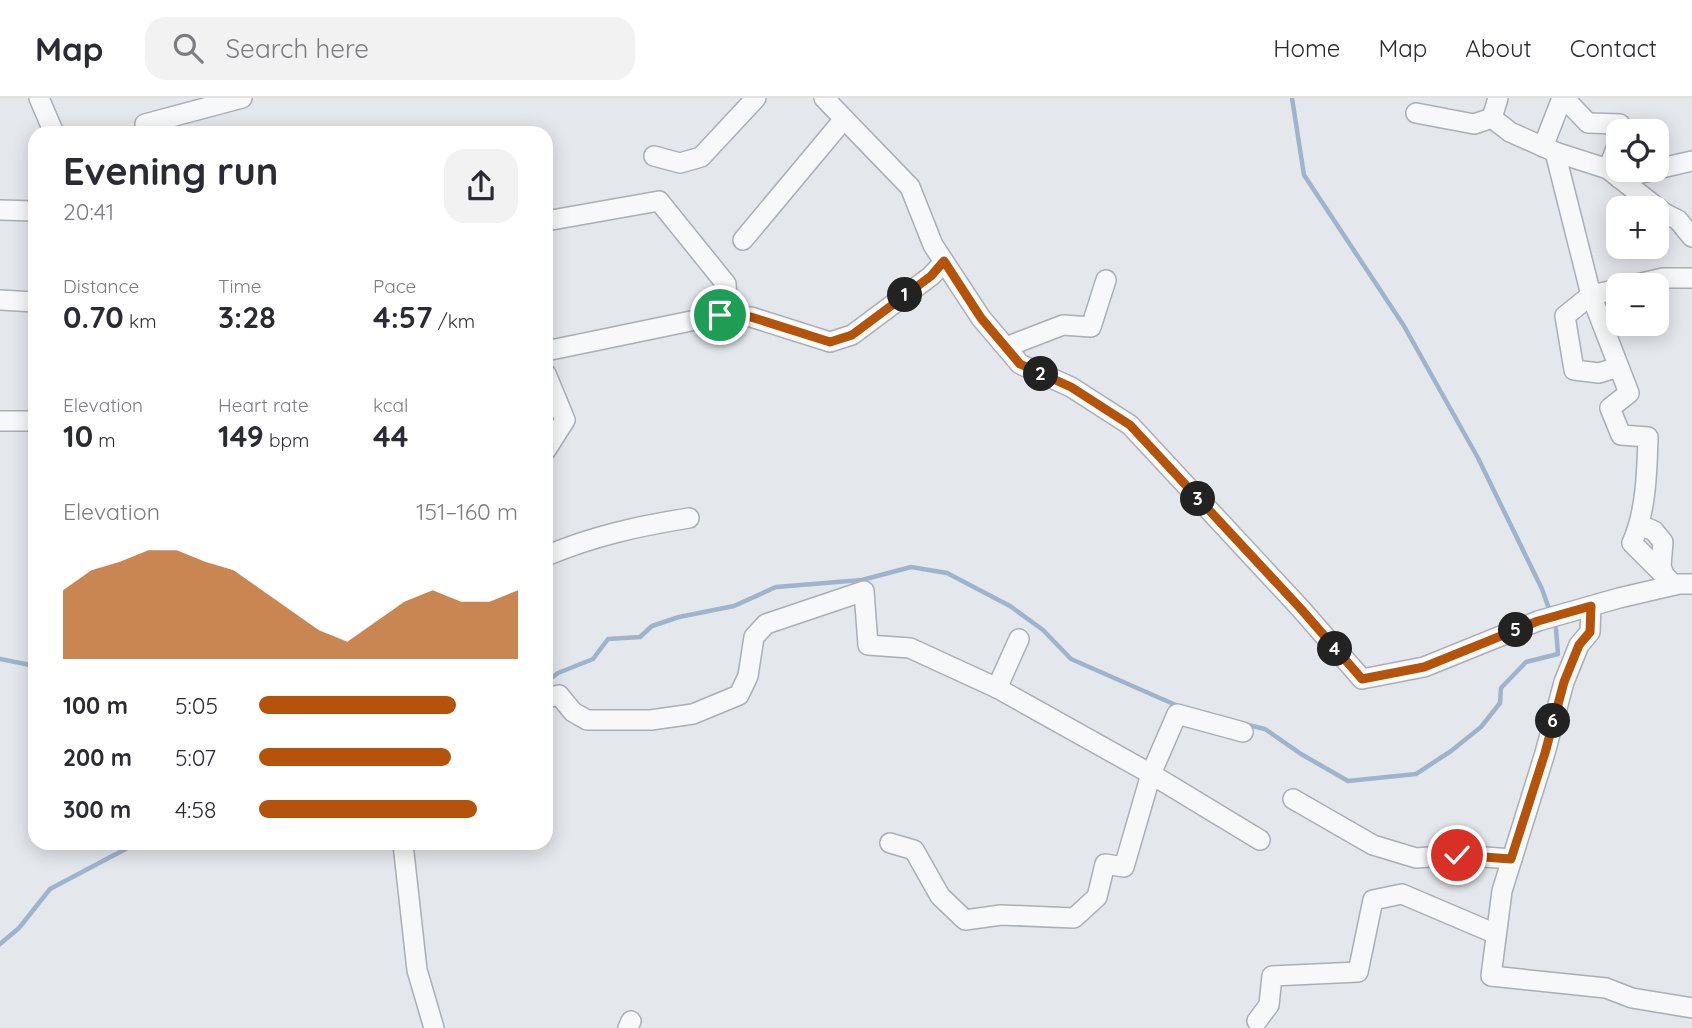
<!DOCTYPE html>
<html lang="en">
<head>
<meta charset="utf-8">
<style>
	:root { --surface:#fff; --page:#f2f2f3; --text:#2b2b33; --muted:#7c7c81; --line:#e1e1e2; --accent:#b45309 }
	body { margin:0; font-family:Quicksand,sans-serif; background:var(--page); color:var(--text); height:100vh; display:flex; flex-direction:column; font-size:26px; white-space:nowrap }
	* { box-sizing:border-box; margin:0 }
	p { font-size:23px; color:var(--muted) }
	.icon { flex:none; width:38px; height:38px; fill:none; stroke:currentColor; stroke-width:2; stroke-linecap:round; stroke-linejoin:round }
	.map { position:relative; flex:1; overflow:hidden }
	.sheet { position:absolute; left:28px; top:28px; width:525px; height:724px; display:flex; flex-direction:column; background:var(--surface); border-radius:21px; box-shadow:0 4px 18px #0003 }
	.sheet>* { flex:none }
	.controls { position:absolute; left:1606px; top:21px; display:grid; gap:14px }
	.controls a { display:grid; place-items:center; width:63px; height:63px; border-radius:14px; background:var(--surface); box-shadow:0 4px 18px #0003; font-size:35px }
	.pin { position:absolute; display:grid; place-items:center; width:60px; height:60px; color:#fff; margin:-30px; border:4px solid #fff; border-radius:50%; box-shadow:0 2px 7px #0007 }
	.km { position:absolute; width:35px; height:35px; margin:-18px; border-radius:50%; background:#222; color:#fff; font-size:19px; line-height:35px; text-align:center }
	.round { display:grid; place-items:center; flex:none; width:74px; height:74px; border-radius:21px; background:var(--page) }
	.head { display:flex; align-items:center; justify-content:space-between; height:119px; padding:0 35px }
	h1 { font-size:38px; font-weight:700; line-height:52px }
	.figures { display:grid; grid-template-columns:repeat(3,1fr); gap:10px; height:119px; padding:7px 35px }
	.figures div { display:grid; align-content:center }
	.figures b { font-size:30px; font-weight:700 }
	.figures small { font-size:19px; font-weight:400 }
	.figures p { font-size:19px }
	.chart { height:196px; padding:14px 35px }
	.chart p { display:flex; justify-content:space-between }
	.chart svg { width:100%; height:126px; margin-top:7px; fill:var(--accent); opacity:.7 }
	ul { padding:0 35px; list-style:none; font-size:23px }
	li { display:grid; grid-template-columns:112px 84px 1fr; align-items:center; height:52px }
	li i { height:18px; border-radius:9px; background:var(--accent) }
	header { display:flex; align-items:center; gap:42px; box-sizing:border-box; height:98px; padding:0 35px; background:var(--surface); border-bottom:2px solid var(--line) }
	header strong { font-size:33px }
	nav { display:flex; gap:38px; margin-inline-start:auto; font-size:24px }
	.search { width:490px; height:63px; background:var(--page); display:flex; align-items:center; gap:18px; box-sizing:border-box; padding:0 24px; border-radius:21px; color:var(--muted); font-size:26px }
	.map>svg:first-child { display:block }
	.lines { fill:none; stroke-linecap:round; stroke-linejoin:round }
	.stream { stroke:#9fb4cc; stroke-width:4.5 }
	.minor-casing { stroke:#a9aeb7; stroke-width:22 }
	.minor { stroke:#f7f8fa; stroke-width:19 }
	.route-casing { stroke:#fff; stroke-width:14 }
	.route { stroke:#b45309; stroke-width:9 }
</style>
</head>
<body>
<header>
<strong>Map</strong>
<div class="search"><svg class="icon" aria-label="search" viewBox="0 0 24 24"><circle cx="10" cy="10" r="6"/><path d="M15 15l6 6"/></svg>Search here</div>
<nav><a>Home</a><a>Map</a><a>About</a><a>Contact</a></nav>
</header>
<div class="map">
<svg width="1692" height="930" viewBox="0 0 1692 930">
	<rect width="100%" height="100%" fill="#e4e7ec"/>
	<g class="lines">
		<!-- stream -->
		<g class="stream">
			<path d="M1292,0L1304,77L1404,228L1478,360L1542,491L1548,508"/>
			<path d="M0,561L35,568"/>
			<path d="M546,584L558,575L593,561L608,541L640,539L652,528L679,519L734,508L776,489L862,482L911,469L947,475L1010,508L1043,532L1071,561L1178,608"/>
			<path d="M1244,626L1265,631L1301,656L1348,683L1416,676L1451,653L1481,629L1500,605L1501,590L1526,564L1558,556L1556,531"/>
			<path d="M0,846L19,830L50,791L135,746"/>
		</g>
		<defs>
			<g id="minor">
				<path d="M39,0L54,35"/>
				<path d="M824,0L910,89L933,147L981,220L1020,266L1071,289L1130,327L1301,511L1362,581L1424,569L1538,523L1619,500L1679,486H1692"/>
				<path d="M1564,0L1588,25L1620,26V33"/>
				<path d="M1416,15L1474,26L1492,20L1510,34L1555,54L1608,71L1664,115L1678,122L1692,139"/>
				<path d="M1492,20L1498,0"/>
				<path d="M147,35L145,26L242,0"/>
				<path d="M1543,49L1562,0"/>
				<path d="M1555,54L1591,197L1629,295L1610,310L1621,337L1648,339C1647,374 1646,414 1632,445L1674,487"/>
				<path d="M654,58L680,65L701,59L756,0"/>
				<path d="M1608,71L1619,43"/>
				<path d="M1657,71L1692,63"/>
				<path d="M1619,80L1655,72"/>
				<path d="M0,112L35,113"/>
				<path d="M546,123L659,103L726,186L728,218"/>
				<path d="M743,142L844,21"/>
				<path d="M1633,187L1663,180H1692"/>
				<path d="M0,202L35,204"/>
				<path d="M1006,249L1063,227L1091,229L1106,182"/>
				<path d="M546,253L720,217L751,219L830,244L852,237L931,178L944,164"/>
				<path d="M1618,269L1599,275L1574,272L1565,218L1591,197L1619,191"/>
				<path d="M546,276L565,322L546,352"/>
				<path d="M0,323H35"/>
				<path d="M1643,428L1654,433L1663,444L1661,468L1664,477"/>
				<path d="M546,458C593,438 639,428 689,420"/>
				<path d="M1591,508L1590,534L1579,547L1564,584L1545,655L1502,793L1491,878L1606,890L1632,900L1692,910"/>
				<path d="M997,590L1151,676L1260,742"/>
				<path d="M546,600L559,597L573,614L587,622H651L693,616L739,597L748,578L754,539L766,526L864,493L868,547L910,550L997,590L1019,541"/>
				<path d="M1293,701L1373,747L1416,760L1457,757L1512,761"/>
				<path d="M890,745L914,752L940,798L965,822L1001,817L1074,820L1097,799L1105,766L1124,769L1151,676L1177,616L1243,634"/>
				<path d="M403,746L417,872L434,930"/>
				<path d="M1257,923L1269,907L1272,878L1358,874L1373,802L1402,796L1496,836"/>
				<path d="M628,930L631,923"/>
			</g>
		</defs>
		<!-- minor casing -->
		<use href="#minor" class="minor-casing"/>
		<!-- minor -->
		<use href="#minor" class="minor"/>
	</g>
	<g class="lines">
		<defs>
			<path id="route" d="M720,217L751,219L830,244L852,237L931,178L944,163L981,220L1020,266L1071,289L1130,327L1301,511L1362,581L1424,569L1538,523L1591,508L1590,534L1579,547L1564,584L1545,655L1511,761L1457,757"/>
		</defs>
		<!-- route casing -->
		<use href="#route" class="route-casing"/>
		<!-- route -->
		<use href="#route" class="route"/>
	</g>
</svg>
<div class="controls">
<a><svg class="icon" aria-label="locate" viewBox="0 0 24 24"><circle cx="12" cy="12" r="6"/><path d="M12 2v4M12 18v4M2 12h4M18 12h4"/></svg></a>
<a>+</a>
<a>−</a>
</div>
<div class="pin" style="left:720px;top:217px;background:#1e9e55"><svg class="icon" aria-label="arrive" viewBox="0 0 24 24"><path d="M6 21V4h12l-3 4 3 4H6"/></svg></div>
<div class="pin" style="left:1457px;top:757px;background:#d93025"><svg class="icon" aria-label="check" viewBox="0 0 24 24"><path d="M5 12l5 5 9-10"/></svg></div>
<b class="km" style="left:905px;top:197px">1</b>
<b class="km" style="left:1041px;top:276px">2</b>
<b class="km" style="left:1198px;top:401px">3</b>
<b class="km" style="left:1335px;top:551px">4</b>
<b class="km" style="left:1516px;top:532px">5</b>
<b class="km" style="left:1553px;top:623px">6</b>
<section class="sheet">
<div class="head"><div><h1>Evening run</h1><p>20:41</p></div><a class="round"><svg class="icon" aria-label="share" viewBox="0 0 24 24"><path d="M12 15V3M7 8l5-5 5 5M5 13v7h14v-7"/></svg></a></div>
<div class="figures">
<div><p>Distance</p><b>0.70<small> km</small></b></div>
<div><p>Time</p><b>3:28</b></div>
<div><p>Pace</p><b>4:57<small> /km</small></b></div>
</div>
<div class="figures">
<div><p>Elevation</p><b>10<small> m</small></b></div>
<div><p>Heart rate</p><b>149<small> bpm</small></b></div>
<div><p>kcal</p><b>44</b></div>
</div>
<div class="chart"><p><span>Elevation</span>151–160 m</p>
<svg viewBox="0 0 160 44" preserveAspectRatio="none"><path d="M0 44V20L10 13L20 10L30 6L40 6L50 10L60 13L70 20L80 27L90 34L100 38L110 31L120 24L130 20L140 24L150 24L160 20V44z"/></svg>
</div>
<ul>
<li><b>100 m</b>5:05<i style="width:76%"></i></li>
<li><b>200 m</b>5:07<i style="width:74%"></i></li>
<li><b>300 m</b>4:58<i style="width:84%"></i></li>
</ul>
</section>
</div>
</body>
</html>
